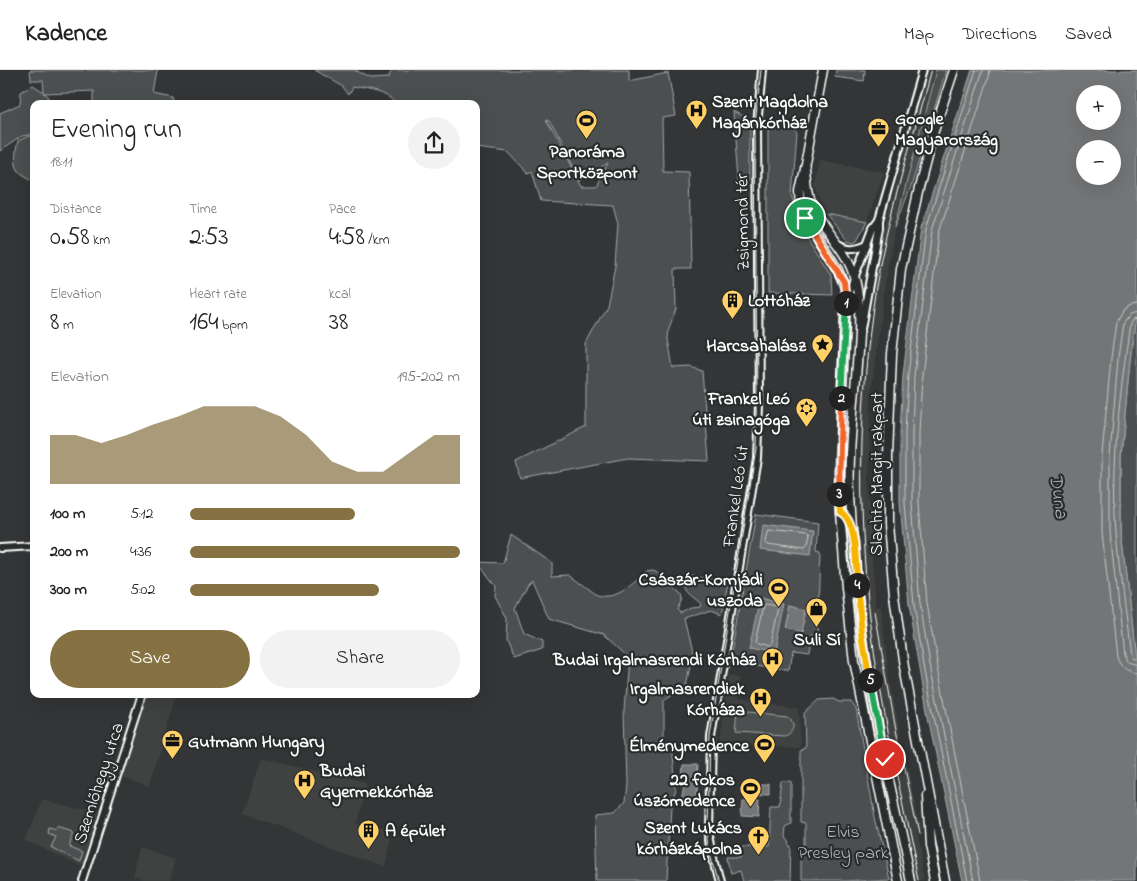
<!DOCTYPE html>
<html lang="en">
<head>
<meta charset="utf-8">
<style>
	:root { --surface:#fff; --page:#f2f2f2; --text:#222; --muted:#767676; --line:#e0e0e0; --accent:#857141 }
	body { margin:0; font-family:"Indie Flower",sans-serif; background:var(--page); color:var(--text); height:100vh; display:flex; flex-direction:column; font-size:19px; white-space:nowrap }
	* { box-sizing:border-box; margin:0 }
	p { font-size:16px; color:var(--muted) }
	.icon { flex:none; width:28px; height:28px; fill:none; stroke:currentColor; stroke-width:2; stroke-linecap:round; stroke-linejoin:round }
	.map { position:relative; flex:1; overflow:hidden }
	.drawer { position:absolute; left:30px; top:30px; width:450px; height:598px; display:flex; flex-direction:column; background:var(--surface); border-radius:10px; box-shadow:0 5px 20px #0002 }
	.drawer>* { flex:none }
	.buttons { position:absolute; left:1076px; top:15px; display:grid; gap:10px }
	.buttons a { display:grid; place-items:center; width:45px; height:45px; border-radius:50%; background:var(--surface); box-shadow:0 5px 20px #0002; font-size:25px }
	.pin { position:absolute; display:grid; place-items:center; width:42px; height:42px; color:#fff; margin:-21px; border:2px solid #fff; border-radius:50%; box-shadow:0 1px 5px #0007 }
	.km { position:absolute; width:25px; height:25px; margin:-12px; border-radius:50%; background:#222; color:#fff; font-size:14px; line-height:25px; text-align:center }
	.round { display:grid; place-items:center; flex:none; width:52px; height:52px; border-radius:26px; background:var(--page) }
	.summary { display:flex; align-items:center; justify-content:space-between; height:85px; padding:0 20px }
	h1 { font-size:28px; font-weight:600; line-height:38px }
	.stats { display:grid; grid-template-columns:repeat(3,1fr); gap:8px; height:85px; padding:5px 20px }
	.stats div { display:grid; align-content:center }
	.stats b { font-size:25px; font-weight:600 }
	.stats small { font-size:14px; font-weight:400 }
	.stats p { font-size:14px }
	.chart { height:140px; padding:10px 20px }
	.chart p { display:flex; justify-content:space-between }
	.chart svg { width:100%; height:90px; margin-top:5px; fill:var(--accent); opacity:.7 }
	.button { display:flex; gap:10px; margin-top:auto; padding:10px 20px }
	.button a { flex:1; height:58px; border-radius:30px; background:var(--accent); color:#fff; font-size:20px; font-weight:600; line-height:58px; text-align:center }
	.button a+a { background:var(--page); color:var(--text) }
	ul { padding:0 20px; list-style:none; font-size:16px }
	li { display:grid; grid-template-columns:80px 60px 1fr; align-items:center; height:38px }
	li i { height:12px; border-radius:6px; background:var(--accent) }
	header { display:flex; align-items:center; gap:30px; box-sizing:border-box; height:70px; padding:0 25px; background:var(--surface); border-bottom:1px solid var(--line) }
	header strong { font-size:24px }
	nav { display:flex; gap:28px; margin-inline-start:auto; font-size:18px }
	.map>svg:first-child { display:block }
	.built { fill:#404243 }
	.green { fill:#4c4f50; stroke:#a6a7a8; fill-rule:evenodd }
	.water { fill:#737576; stroke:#abacad; fill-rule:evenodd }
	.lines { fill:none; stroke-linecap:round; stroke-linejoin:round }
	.shore { stroke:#c7c8c8; stroke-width:1 }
	.tertiary-casing { stroke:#fff; stroke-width:10 }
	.secondary-casing { stroke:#fff; stroke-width:11 }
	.tertiary { stroke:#2a2d2e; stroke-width:6 }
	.secondary { stroke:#2a2d2e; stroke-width:8 }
	.tram { stroke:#fff; stroke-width:1 }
	.split-1-casing { stroke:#fff; stroke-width:10 }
	.split-2-casing { stroke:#fff; stroke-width:10 }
	.split-3-casing { stroke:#fff; stroke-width:10 }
	.split-4-casing { stroke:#fff; stroke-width:10 }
	.split-5-casing { stroke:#fff; stroke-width:10 }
	.split-6-casing { stroke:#fff; stroke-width:10 }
	.split-1 { stroke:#f0652b; stroke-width:6 }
	.split-2 { stroke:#22a559; stroke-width:6 }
	.split-3 { stroke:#f0652b; stroke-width:6 }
	.split-4 { stroke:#f5b400; stroke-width:6 }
	.split-5 { stroke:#f5b400; stroke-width:6 }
	.split-6 { stroke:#22a559; stroke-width:6 }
	.labels { text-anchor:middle; stroke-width:4.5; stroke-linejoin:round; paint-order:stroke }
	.poi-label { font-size:18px; font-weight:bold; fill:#fff; stroke:#2a2d2e; text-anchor:end }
	.street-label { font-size:18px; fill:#fff; stroke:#2a2d2e }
	.park-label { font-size:18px; fill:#b7b9b9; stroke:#2a2d2e }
	.water-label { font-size:19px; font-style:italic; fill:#b2b3b4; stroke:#2a2d2e }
</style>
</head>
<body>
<header>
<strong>Kadence</strong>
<nav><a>Map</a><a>Directions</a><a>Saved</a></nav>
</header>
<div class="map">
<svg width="1137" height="811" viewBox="0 0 1137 811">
	<rect width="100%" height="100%" fill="#333536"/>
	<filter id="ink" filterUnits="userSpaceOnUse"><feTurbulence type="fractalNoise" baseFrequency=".02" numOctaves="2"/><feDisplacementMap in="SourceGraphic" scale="10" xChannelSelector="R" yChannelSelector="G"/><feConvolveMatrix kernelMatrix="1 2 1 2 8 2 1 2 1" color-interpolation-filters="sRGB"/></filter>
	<g filter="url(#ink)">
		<!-- built -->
		<g class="built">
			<path d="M928,0H936L895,157L884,220L871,324L869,407L872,486L876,537H881L889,604L907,701L920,761L915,762L925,811H917L877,614L866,547L862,486L859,406L862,323L874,217L885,155Z"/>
			<path d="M820,90L884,102L867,152L826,144L821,136L815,115Z"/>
			<path d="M729,604L741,606L739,629L799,637L801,677L720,674Z"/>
			<path d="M142,624H177L150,716L116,704Z"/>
			<path d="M261,688L365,714L355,753L393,762L386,797L242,744Z"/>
			<path d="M42,729L97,743L84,793L77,795L26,770Z"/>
			<path d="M142,777L176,788L169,811H146L135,808Z"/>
		</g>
		<!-- green -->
		<g class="green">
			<path d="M30,0H158L154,24L173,28L175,34H94V21L44,23L49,27L48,34H34V64L22,66L0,81V43L20,34L21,22L33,15L44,22L43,10H31Z"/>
			<path d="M314,0H354L370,9L388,8L392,0H629V11L668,3L676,46L662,48L663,101L689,102L691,199H675L676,239L669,258L668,269L673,298L691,297L702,301L709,391L628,388L520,408L516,392L586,357V274L607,235L615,196L618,154L613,135L541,131L532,101L528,103L508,82L476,78V34H396C387,21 365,20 352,17L348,24L342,16ZM546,50L549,51L579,110L608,93L596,116H581Z"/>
			<path d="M836,0H865L864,11L835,7Z"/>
			<path d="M936,0H946L911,117L895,157Z"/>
			<path d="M734,42L747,49L750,53V109L739,110Z"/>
			<path d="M768,51L791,55L797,62L792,125L800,155L831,205L832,225L768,223Z"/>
			<path d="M29,66L34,67V111C30,108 22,105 19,101C13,94 16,79 18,71Z"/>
			<path d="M826,144L867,152L857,170L854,172L847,170Z"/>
			<path d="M1137,238V605L1121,462V386L1130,290Z"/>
			<path d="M756,444L818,452L816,482L820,483L817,566H810L807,585L791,583L788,601L730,592Z"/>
			<path d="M511,465L552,493V506L570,505L597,525C618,531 633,513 647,501L652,500L656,501L681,524L682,529L677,540L681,543L691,538L700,537L701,534C690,523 680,523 691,506L728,511L722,544L711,540L684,549L693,586L685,625L674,623L664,630V672L672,671L676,719L670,736L666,811H597L595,745L615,743L624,733L626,716L624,641L628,587L604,565L549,549L532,510L528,514L515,538L524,564L542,572V580L514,589L506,571L507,548L495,526L496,516L477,492L503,493Z"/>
			<path d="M833,629L839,632H851L856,639L875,747L889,808L845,811H801V775L806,774V753L801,752V680L806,678L805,643L819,630Z"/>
			<path d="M738,641L787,646C796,652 795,662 785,666L736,663Z"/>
			<path d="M783,713H791V753L785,756L784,766L788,769L789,774H791L790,811H744L741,800L731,803L728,787H741L742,777H769L771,737H780Z"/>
			<path d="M58,758L74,763L69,776L82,781L79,791L51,777L56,767L49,764L50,759L57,761Z"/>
		</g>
		<!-- water -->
		<g class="water">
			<path d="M972,0H1137V238L1130,290L1121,386V462L1137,605V811H962L928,646L909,535L900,433V363L903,305L921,158ZM1085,24H1112V51H1085ZM1085,79H1112V106H1085Z"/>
			<path d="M763,455L813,461L810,486L760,480Z"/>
			<path d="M760,528L784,534L774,583L749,578Z"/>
			<path d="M790,535L806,539L801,564L785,560Z"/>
			<path d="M684,694H698L697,727L683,726C682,721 685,718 684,713C684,706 683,701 684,694Z"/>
			<path d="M743,714H771V724L743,723Z"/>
			<path d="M743,729H760L759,747L742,746Z"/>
		</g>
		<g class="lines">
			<!-- shore -->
			<g class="shore">
				<path d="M1137,235L1130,236L1123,240L1116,252L1111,288L1102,385V463L1116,586C1119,596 1126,602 1137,603"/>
				<path d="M1137,243L1129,245L1123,253L1118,288L1110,386V462L1123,584L1127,592L1137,595"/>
				<path d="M1137,249L1132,250L1130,254C1120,322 1111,395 1116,463C1119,503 1125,543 1130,584L1132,588L1137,589"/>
				<path d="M769,461L806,465L808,467L806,478L804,480L768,475L766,473Z"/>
				<path d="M766,535L776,537L778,539L770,575L768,577L757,574L755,572L763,537Z"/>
				<path d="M967,811L924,596L914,535L905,433V363L908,305L926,159L976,0"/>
				<path d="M973,811L930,595L920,534L912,433V363L914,306L932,160L983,0"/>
				<path d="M980,811L937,593L927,533L919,433V363L922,306L939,162L989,7L990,0"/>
			</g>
			<defs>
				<g id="tertiary">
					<path d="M838,174C848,180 856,179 867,174"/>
					<path d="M847,227L873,158L879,150L922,0"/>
					<path d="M861,259L879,158V150"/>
					<path d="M0,478L34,476"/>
					<path d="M82,811L142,624"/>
					<path d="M720,811L714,787L709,760L711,667L757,388L759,335L757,57L762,0"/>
				</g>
				<g id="secondary">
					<path d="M823,0L806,94L800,122L801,140L838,200L846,220L839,400L840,442L846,518L854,591L898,811"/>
					<path d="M806,100C807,111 807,123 811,133C824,166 851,179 857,219C861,243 859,269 857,294C854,337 848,380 850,423C852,469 856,516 862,562C873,646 893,728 911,811"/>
					<path d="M925,726L928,776L935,811"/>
					<path d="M945,811L904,597L894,525L888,454V385L892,284L901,199L919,118L933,64L954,0"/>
				</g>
			</defs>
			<!-- tertiary casing -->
			<use href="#tertiary" class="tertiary-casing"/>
			<!-- secondary casing -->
			<use href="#secondary" class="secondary-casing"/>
			<!-- tertiary -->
			<use href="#tertiary" class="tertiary"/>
			<!-- secondary -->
			<use href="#secondary" class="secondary"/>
			<!-- tram -->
			<g class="tram">
				<path d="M875,542L895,655L918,765"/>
				<path d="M719,811L710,779L708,759L710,666L756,378L757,335L755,56L761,0"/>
				<path d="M919,811C901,723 880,636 870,547C857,438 859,325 876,217C888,143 912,72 931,0"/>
			</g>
		</g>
	</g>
	<g class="lines" filter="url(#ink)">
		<defs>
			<path id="split-1" d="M805,148L844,212L846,233"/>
			<path id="split-2" d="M841,328L846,233"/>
			<path id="split-3" d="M839,424L841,328"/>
			<path id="split-4" d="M839,424L840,442C857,449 856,497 857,515"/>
			<path id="split-5" d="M857,515L862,562L870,610"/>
			<path id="split-6" d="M870,610L885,689"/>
		</defs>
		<!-- split-1 casing -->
		<use href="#split-1" class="split-1-casing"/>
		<!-- split-2 casing -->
		<use href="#split-2" class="split-2-casing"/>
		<!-- split-3 casing -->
		<use href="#split-3" class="split-3-casing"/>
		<!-- split-4 casing -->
		<use href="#split-4" class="split-4-casing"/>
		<!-- split-5 casing -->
		<use href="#split-5" class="split-5-casing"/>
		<!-- split-6 casing -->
		<use href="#split-6" class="split-6-casing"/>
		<!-- split-1 -->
		<use href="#split-1" class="split-1"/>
		<!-- split-2 -->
		<use href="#split-2" class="split-2"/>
		<!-- split-3 -->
		<use href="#split-3" class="split-3"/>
		<!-- split-4 -->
		<use href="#split-4" class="split-4"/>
		<!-- split-5 -->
		<use href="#split-5" class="split-5"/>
		<!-- split-6 -->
		<use href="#split-6" class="split-6"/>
	</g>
	<!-- icons -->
	<defs>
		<symbol id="hospital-pin" viewBox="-11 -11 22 30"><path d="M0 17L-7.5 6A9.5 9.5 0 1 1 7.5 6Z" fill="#ffd166" stroke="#2a2d2e"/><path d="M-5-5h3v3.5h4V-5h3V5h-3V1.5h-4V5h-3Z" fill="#111"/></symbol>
		<symbol id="stadium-pin" viewBox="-11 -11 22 30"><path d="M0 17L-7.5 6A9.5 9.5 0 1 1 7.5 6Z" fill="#ffd166" stroke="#2a2d2e"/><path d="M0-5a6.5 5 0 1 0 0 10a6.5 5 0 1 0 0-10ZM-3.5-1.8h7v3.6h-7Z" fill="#111"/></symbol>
		<symbol id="office-pin" viewBox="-11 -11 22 30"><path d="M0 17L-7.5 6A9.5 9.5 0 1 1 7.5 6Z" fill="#ffd166" stroke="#2a2d2e"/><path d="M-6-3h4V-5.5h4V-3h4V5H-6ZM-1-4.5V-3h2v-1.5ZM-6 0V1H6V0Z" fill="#111"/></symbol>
		<symbol id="building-pin" viewBox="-11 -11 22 30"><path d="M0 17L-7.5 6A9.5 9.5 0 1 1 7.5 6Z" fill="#ffd166" stroke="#2a2d2e"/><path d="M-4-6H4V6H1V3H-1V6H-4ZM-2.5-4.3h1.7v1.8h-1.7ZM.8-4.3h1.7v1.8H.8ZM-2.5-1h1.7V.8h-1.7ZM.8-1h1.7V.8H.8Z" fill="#111"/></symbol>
		<symbol id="sight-pin" viewBox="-11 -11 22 30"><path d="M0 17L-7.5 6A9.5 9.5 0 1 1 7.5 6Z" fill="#ffd166" stroke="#2a2d2e"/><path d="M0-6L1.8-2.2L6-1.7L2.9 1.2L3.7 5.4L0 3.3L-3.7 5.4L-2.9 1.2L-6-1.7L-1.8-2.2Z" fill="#111"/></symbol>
		<symbol id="synagogue-pin" viewBox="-11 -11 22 30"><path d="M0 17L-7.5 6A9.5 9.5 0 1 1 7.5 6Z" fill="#ffd166" stroke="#2a2d2e"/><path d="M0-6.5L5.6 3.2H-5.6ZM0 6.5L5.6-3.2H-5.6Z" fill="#111"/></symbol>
		<symbol id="shop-pin" viewBox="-11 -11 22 30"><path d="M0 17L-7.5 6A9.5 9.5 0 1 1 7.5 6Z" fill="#ffd166" stroke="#2a2d2e"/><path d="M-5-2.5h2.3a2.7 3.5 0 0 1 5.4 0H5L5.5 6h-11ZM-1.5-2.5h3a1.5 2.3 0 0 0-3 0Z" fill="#111"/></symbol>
		<symbol id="church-pin" viewBox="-11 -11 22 30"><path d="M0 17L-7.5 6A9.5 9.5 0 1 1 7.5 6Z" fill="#ffd166" stroke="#2a2d2e"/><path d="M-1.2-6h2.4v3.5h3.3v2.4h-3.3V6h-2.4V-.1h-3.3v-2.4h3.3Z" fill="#111"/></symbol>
	</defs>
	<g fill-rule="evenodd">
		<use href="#hospital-pin" x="684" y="28" width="25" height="34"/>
		<use href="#stadium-pin" x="574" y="38" width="25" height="34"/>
		<use href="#office-pin" x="866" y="46" width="25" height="34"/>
		<use href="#building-pin" x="720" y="218" width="25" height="34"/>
		<use href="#sight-pin" x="810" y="262" width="25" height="34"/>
		<use href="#synagogue-pin" x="794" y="326" width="25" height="34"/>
		<use href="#stadium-pin" x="766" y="506" width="25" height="34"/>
		<use href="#shop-pin" x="804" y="526" width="25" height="34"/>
		<use href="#hospital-pin" x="760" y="576" width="25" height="34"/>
		<use href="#hospital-pin" x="748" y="616" width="25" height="34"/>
		<use href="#office-pin" x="160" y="658" width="25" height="34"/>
		<use href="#stadium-pin" x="752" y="662" width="25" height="34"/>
		<use href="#hospital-pin" x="292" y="698" width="25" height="34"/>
		<use href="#stadium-pin" x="738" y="706" width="25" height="34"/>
		<use href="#building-pin" x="356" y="748" width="25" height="34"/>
		<use href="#church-pin" x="746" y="754" width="25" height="34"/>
	</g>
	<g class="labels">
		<!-- poi labels -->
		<g class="poi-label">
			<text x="712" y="37" text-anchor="start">Szent Magdolna<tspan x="712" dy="21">Magánkórház</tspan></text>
			<text x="895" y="54" text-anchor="start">Google<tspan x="895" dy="21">Magyarország</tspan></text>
			<text x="587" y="87" text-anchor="middle">Panoráma<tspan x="587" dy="21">Sportközpont</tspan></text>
			<text x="748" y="236" text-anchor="start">Lottóház</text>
			<text x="806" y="281">Harcsahalász</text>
			<text x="790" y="334">Frankel Leó<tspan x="790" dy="21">úti zsinagóga</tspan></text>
			<text x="763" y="515">Császár-Komjádi<tspan x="763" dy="21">uszoda</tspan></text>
			<text x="817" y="575" text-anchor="middle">Suli Sí</text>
			<text x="756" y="595">Budai Irgalmasrendi Kórház</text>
			<text x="745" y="624">Irgalmasrendiek<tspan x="745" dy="21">Kórháza</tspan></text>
			<text x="188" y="677" text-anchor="start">Gutmann Hungary</text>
			<text x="749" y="681">Élménymedence</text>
			<text x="320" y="706" text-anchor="start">Budai<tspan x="320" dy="21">Gyermekkórház</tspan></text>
			<text x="735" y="715">22 fokos<tspan x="735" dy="21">úszómedence</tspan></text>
			<text x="742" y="763">Szent Lukács<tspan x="742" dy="21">kórházkápolna</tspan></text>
			<text x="385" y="766" text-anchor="start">A épület</text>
		</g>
		<!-- street labels -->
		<g class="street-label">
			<text transform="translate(742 152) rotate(-91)" y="6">Zsigmond tér</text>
			<text transform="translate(876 404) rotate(-90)" y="6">Slachta Margit rakpart</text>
			<text transform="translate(735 426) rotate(-82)" y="6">Frankel Leó út</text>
			<text transform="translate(98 713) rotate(-72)" y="6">Szemlőhegy utca</text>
		</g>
		<!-- park labels -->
		<g class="park-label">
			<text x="843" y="767">Elvis<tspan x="843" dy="21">Presley park</tspan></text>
		</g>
		<!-- water labels -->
		<g class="water-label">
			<text transform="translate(1060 426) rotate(82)" y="7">Duna</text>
		</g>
	</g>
</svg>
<div class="buttons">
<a>+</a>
<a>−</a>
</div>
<div class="pin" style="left:805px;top:148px;background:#1e9e55"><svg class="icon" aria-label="arrive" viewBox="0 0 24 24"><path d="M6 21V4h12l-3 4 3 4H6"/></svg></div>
<div class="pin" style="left:885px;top:689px;background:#d93025"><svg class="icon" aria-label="check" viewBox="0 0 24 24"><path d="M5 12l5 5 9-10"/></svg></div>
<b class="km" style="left:846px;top:233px">1</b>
<b class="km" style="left:841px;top:328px">2</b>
<b class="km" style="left:839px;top:424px">3</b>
<b class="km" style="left:857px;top:515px">4</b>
<b class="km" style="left:870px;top:610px">5</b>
<section class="drawer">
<div class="summary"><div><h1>Evening run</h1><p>18:11</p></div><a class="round"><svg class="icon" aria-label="share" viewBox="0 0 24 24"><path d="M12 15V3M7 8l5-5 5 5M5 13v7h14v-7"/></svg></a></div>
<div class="stats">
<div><p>Distance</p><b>0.58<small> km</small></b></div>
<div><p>Time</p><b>2:53</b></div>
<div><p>Pace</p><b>4:58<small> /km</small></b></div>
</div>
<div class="stats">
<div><p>Elevation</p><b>8<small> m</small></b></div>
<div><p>Heart rate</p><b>164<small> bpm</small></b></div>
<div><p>kcal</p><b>38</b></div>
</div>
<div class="chart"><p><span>Elevation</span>195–202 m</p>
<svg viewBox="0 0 160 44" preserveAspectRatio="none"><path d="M0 44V20L10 20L20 24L30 20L40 15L50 11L60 6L70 6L80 6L90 11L100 20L110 33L120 38L130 38L140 29L150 20L160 20V44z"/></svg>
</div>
<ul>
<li><b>100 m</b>5:12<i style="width:61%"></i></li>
<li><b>200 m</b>4:36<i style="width:100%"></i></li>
<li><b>300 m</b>5:02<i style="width:70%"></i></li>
</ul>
<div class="button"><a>Save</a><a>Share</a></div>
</section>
</div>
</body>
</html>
